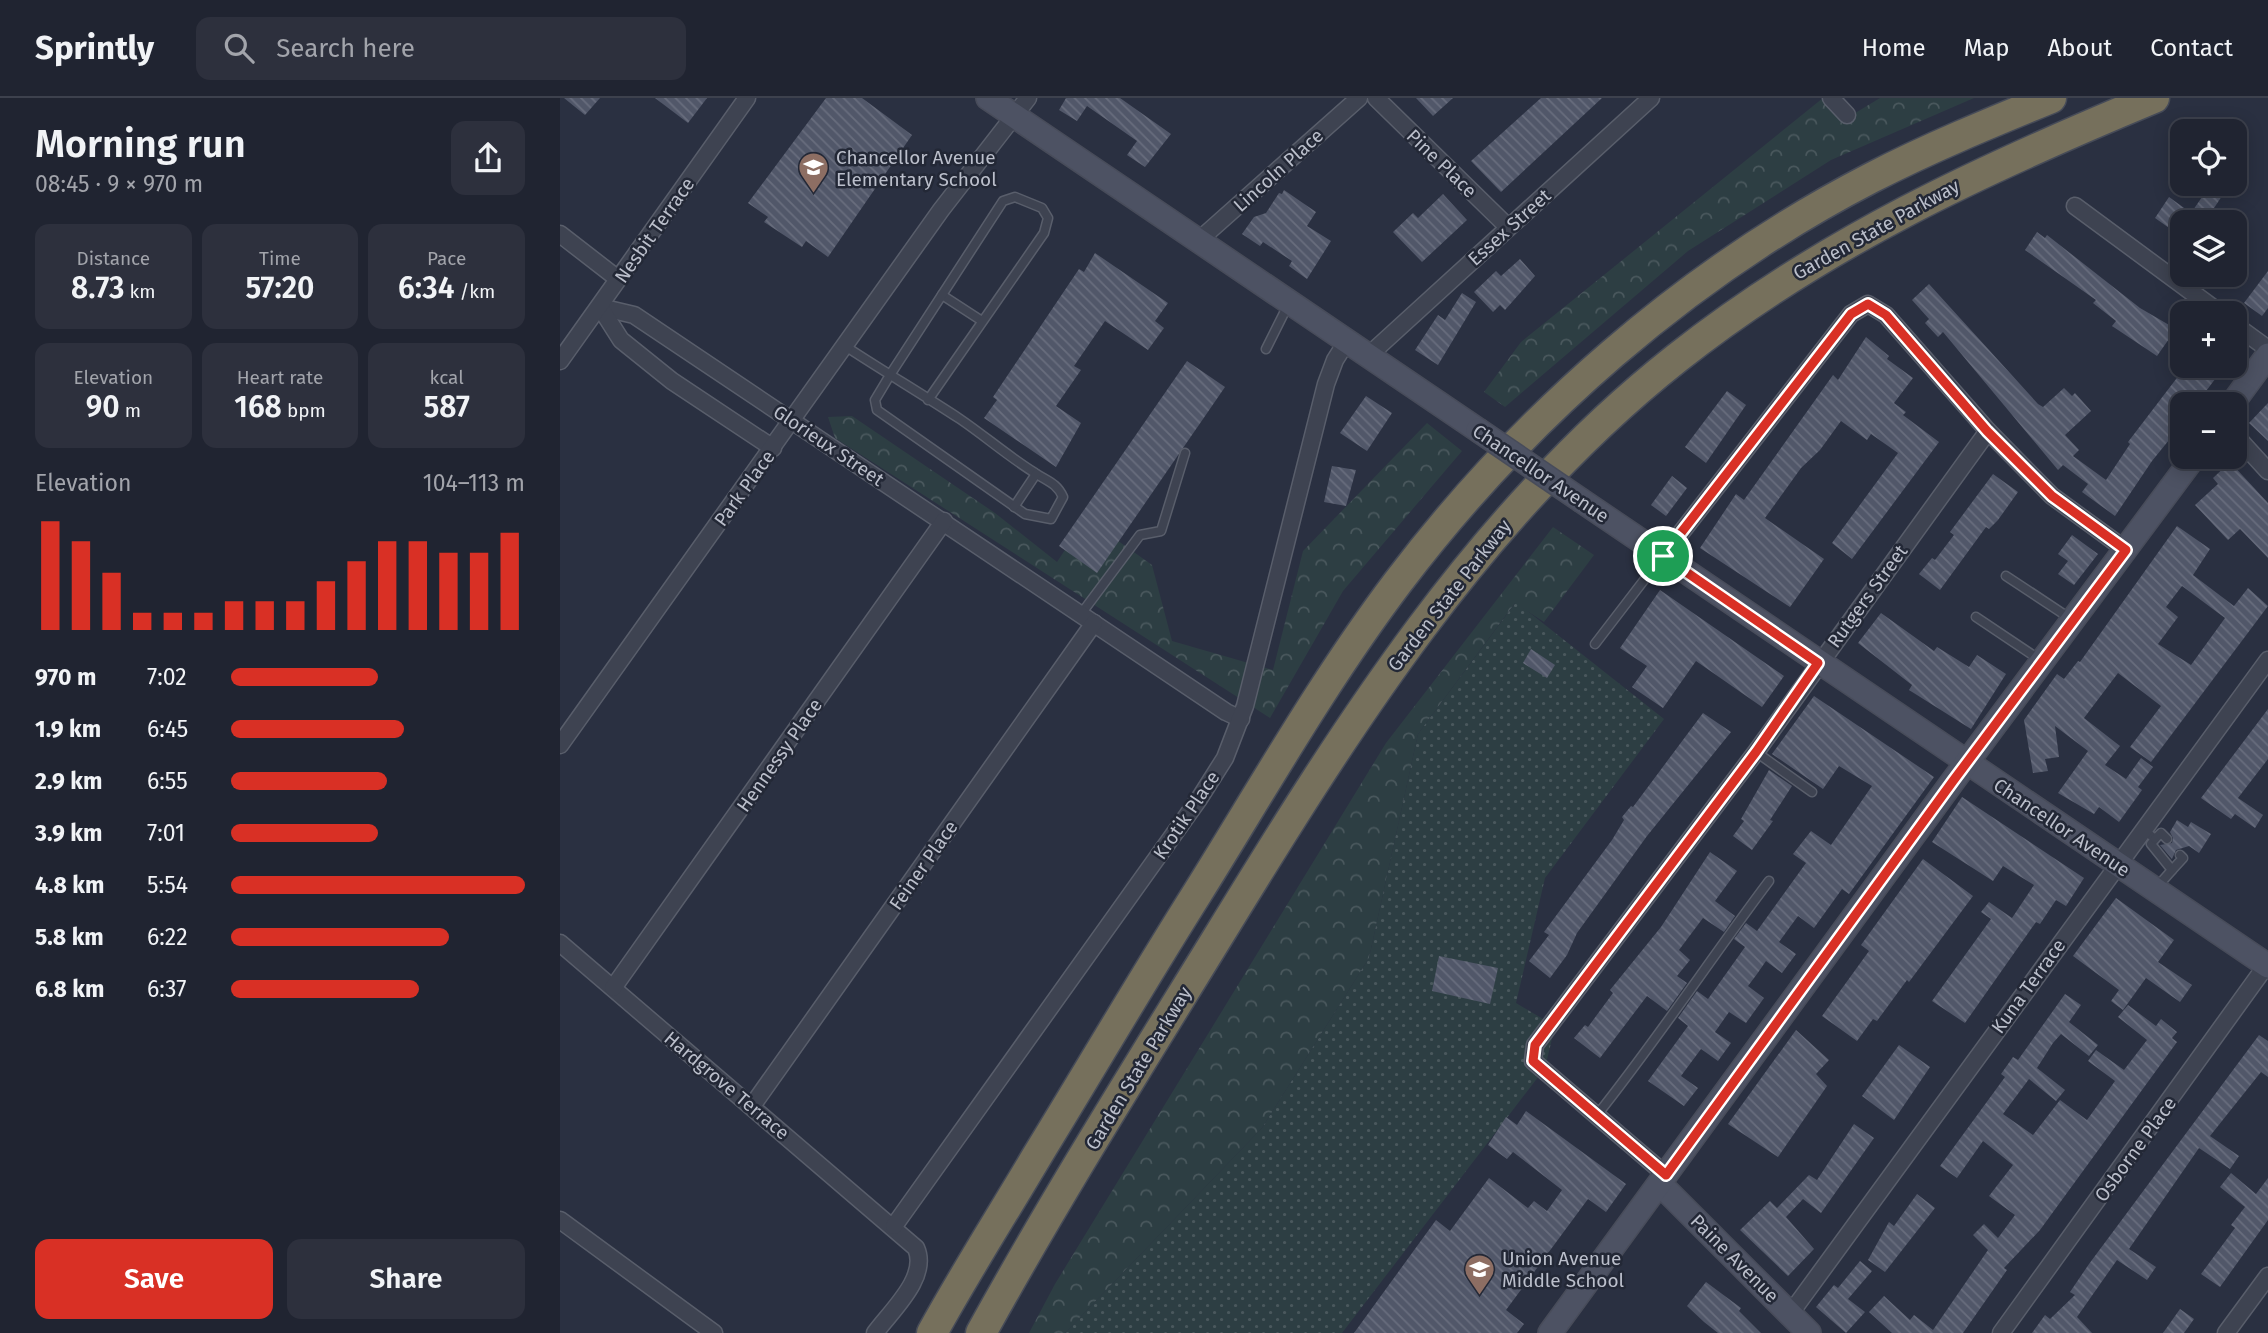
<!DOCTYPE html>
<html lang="en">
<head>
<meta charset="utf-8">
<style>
	:root { --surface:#202431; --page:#2d303d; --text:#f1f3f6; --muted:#a2a4ab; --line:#3d414d; --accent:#d93025 }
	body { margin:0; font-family:"Fira Sans",sans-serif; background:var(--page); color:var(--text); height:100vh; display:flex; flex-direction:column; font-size:26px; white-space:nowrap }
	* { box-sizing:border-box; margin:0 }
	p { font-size:23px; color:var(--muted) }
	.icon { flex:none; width:38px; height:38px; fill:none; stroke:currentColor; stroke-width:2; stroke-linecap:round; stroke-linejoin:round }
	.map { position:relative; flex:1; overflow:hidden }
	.drawer { display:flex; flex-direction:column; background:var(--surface); width:560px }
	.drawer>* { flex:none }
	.tools { position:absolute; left:1610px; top:21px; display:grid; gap:14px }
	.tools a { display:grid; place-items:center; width:77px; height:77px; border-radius:14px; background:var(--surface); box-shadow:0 4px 18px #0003,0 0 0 2px var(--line); font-size:35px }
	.pin { position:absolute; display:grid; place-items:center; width:60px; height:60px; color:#fff; margin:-30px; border:4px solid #fff; border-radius:50%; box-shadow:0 2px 7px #0007 }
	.round { display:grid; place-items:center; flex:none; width:74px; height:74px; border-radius:14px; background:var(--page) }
	.headline { display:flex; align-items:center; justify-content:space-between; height:119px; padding:0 35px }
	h1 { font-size:38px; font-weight:600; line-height:52px }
	.figures { display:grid; grid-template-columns:repeat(3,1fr); gap:10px; height:119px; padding:7px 35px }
	.figures div { display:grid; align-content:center; border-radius:14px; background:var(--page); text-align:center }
	.figures b { font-size:30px; font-weight:600 }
	.figures small { font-size:19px; font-weight:400 }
	.figures p { font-size:19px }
	.chart { height:196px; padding:14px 35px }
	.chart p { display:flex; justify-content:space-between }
	.chart svg { width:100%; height:126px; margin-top:7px; stroke:var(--accent); stroke-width:6 }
	.primary-button { display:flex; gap:14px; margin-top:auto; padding:14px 35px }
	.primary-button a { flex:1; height:80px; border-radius:14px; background:var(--accent); color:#fff; font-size:28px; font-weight:600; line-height:80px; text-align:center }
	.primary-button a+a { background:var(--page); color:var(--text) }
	ul { padding:0 35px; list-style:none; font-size:23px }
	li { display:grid; grid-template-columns:112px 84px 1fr; align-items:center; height:52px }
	li i { height:18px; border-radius:9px; background:var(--accent) }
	header { display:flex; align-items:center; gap:42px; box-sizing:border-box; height:98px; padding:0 35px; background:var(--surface); border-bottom:2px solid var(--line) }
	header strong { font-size:33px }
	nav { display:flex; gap:38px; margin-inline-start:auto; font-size:24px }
	.search { width:490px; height:63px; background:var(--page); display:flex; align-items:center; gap:18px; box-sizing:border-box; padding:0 24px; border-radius:14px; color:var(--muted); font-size:26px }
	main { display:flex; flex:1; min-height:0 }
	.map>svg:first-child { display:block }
	.forest { fill:url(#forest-crowns) }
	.park { fill:url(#park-dots) }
	.building { fill:url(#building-back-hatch); fill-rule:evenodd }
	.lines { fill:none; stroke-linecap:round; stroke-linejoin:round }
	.lane-casing { stroke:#595e6b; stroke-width:11 }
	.street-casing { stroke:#595e6b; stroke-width:19 }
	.secondary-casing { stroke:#484c5a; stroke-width:26 }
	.highway-casing { stroke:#464b58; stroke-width:33 }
	.lane { stroke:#3e4351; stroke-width:8 }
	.street { stroke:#3e4351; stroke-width:16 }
	.secondary { stroke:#4d5263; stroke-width:23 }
	.highway { stroke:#76705c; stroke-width:30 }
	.secondary-bridge-casing { stroke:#484c5a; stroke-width:26; stroke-linecap:butt }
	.secondary-bridge { stroke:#4d5263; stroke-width:23 }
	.route-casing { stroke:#fff; stroke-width:14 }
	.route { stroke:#d93025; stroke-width:9 }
	.labels { text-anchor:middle; stroke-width:5; stroke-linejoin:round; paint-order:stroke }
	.poi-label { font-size:19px; fill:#bbbfcb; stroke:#232836; text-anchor:start }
	.street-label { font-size:19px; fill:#bbbfcb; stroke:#232836 }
</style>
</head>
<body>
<header>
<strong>Sprintly</strong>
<div class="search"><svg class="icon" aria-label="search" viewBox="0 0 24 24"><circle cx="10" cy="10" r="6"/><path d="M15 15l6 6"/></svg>Search here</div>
<nav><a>Home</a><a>Map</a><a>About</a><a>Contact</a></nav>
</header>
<main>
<section class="drawer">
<div class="headline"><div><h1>Morning run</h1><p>08:45 · 9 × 970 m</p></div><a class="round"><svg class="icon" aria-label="share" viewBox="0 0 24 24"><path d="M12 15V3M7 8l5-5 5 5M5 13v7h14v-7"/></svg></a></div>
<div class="figures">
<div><p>Distance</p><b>8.73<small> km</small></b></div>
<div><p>Time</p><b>57:20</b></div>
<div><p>Pace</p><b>6:34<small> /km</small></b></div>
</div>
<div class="figures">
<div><p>Elevation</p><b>90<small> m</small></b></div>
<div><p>Heart rate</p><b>168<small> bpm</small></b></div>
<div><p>kcal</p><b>587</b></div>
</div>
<div class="chart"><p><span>Elevation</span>104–113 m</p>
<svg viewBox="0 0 160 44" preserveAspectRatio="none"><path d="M5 44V6M15 44V13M25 44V24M35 44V38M45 44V38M55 44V38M65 44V34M75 44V34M85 44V34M95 44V27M105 44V20M115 44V13M125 44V13M135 44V17M145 44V17M155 44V10"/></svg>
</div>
<ul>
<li><b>970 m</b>7:02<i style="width:50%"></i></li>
<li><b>1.9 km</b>6:45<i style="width:59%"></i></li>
<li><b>2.9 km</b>6:55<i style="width:53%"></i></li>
<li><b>3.9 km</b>7:01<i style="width:50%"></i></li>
<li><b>4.8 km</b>5:54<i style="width:100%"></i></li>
<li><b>5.8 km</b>6:22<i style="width:74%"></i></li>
<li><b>6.8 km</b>6:37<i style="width:64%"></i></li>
</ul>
<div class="primary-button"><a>Save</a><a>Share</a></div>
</section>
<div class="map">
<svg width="1708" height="1235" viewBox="0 0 1708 1235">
	<defs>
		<pattern id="forest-crowns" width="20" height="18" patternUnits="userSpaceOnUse" patternTransform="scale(1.75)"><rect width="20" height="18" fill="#2d3e43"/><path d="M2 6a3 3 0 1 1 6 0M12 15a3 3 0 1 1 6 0" fill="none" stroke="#4a585d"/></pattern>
		<pattern id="park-dots" width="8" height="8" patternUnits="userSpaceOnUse" patternTransform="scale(1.75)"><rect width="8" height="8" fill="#2d3e43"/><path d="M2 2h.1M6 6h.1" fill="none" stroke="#4a585d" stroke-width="1.8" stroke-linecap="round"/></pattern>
		<pattern id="building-back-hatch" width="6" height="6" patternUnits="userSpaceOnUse" patternTransform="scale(1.75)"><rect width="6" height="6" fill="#515769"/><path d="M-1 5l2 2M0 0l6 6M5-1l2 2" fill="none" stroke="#686d7d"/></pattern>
	</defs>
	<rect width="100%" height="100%" fill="#2a3041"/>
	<!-- forest -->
	<g class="forest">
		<path d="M1263,0H1272L1287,20L1320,0H1414L1271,62L1128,153L945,309L924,294L961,244Z"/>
		<path d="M292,318L435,415L497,464L526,420L592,467L612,543L713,572L743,453L867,325L902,353L783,493L710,620L275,340L268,319Z"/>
		<path d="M993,429L1034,457L984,524L955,505L858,636L809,860L702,1030L505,1235H469L495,1186L826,645Z"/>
	</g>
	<!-- park -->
	<path class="park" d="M956,504L1104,621L985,780L956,905L995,928L985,970L782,1235H505L702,1030L809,860L858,636Z"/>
	<!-- building -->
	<g class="building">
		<path d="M4,0H40L25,17Z"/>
		<path d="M95,0H147L128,25Z"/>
		<path d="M266,0H302L352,37L268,159L246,143L242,149L204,124L208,119L188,105Z"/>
		<path d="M506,0H560L611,36L585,69L567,57L577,43L527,8L517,23L499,12Z"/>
		<path d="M856,0H893L873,18Z"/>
		<path d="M981,0H1042L941,94L911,63Z"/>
		<path d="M1651,86L1666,92L1654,110L1662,116L1656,124H1622V139L1595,120L1609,99L1631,115Z"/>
		<path d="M724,92L756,114L747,128L771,143L747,181L729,168L732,163L703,144L700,148L682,136L694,119L706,115L719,95L722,96Z"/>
		<path d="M883,96L907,122L862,164L833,134L853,115L858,120Z"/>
		<path d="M1477,134L1485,140L1487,137L1580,210L1616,231L1597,258L1552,228L1556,223L1533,205L1536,202L1465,152Z"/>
		<path d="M535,155L608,205L595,223L604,230L588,252L545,223L514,268L521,272L496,308L521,325L496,369L424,320L437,302L433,299L519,171L524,174Z"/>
		<path d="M960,161L975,178L945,212L940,207L933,214L914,194L936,173L941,178Z"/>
		<path d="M1708,173V210L1702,218L1684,205Z"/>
		<path d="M1369,186L1478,306L1483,309L1504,290L1512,298L1515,295L1531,313L1505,337L1519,352L1513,358L1546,382L1570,346L1568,344L1626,268H1665L1637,305L1622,294V326L1592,363L1555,418L1522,394L1528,386L1503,367L1498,372L1383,234L1378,239L1365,225L1369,221L1352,202Z"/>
		<path d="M902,195L916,204L878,267L855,252L878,217L885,222Z"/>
		<path d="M1306,239L1329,258L1327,261L1353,280L1334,305L1346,314L1343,317L1379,344L1292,461L1272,445L1338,355L1311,336L1307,342L1281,323L1260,352L1241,370L1205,420L1264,461L1230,509L1140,450L1176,396L1184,402L1273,277L1278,282Z"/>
		<path d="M627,263L665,289L537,475L499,448Z"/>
		<path d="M1167,293L1186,307L1146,365L1125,349Z"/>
		<path d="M806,298L832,315L807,353L780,335Z"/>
		<path d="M1708,305V343L1689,325Z"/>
		<path d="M1670,364L1708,405V460L1680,431L1668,442L1635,407L1658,386L1653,380Z"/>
		<path d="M772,368L796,372L786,408L764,404Z"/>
		<path d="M1433,376L1458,394L1438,422L1429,431L1426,429L1380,492L1359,476L1372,460L1375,462L1394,437L1390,434Z"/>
		<path d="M1112,378L1127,390L1106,418L1091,407Z"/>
		<path d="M1617,428L1650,451L1633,477L1674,508L1688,490L1708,508L1591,664L1570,649L1601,608L1558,575L1524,620L1560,648L1545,667L1566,681L1581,660L1593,669L1578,689L1582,692L1559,724L1539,709L1534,716L1498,695L1528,653L1495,628L1499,659L1485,661L1488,673L1473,675L1464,622L1497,576L1504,581L1518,563L1520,564ZM1622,488L1665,520L1631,567L1598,546L1618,519L1606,509Z"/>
		<path d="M1512,437L1538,456L1514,487L1498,476L1508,463L1498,456Z"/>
		<path d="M1100,492L1224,578L1202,609L1136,563L1103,610L1072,589L1087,568L1060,550Z"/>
		<path d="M1321,515L1374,553L1377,549L1409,569L1417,557L1446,576L1411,631L1349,592L1352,587L1298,545Z"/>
		<path d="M971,551L995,567L987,580L963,565Z"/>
		<path d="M1254,598L1374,679L1289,796L1282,791L1254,830L1238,818L1219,844L1236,856L1222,875L1206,863L1197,876L1188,888L1204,900L1186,925L1169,914L1155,934L1171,945L1158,963L1141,951L1121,978L1138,990L1124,1008L1088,983L1128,928L1118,920L1137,893L1148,901L1185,849L1174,841L1186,825L1197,833L1246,765L1233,756L1251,733L1271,747L1312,688L1279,668L1263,691L1212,656Z"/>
		<path d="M1708,611V661L1678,700L1703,717L1695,730L1675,716L1671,721L1641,700Z"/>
		<path d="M1143,615L1171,634L1087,738L1017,835L1007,857L990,880L969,863L989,837L984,834L1052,742L1064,722L1062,719L1071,708L1073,709Z"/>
		<path d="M1209,672L1232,688L1210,722L1213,723L1192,752L1173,738L1184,723L1181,721Z"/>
		<path d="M1402,699L1524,780L1506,808L1496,802L1480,826L1476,824L1405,925L1372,903L1431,821L1421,814L1429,804L1452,820L1474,787L1443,768L1433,783L1372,744Z"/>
		<path d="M1617,722L1628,729L1631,724L1651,736L1639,755L1629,748L1616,752L1612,761L1600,747L1612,745L1613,740L1610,734Z"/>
		<path d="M1150,754L1177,773L1155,803L1175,818L1164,834L1143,820L1119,852L1130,862L1117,878L1127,885L1107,913L1087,898L1040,960L1014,940L1025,927L1028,929L1053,895L1050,892L1101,829Z"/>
		<path d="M1363,761L1413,798L1349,884L1347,882L1317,923L1313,921L1297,943L1262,918L1309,853L1301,847Z"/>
		<path d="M1556,800L1614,842L1598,864L1632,887L1620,904L1586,880L1563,912L1551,903L1559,892L1513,858Z"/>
		<path d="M879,858L938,870L930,906L872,893Z"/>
		<path d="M1505,896L1521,907L1509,924L1538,947L1529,958L1501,936L1493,945L1477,970L1505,992L1496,1003L1469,981L1443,1016L1473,1037L1500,1002L1527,1022L1555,983L1528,963L1536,952L1564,972L1587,942L1558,919L1568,907L1596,928L1601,921L1617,934L1612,940L1617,944L1480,1132L1444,1170L1447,1172L1403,1235H1332L1309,1214L1324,1198L1350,1222L1354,1217L1373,1232L1428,1152L1413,1137L1424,1126L1438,1140L1455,1117L1429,1098L1453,1067L1423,1043L1397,1080L1380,1068L1445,979L1441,976L1453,959L1458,962Z"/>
		<path d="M1236,932L1269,962L1256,976L1267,988L1218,1059L1168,1026Z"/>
		<path d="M1699,937L1708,943V979L1701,974L1650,1038L1679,1058L1670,1071L1639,1050L1569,1151L1596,1169L1587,1182L1557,1162L1517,1219L1532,1235H1472L1485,1217L1490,1221L1515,1197L1510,1194L1529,1166Z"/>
		<path d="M1339,947L1370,969L1334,1022L1302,998Z"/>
		<path d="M966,1013L1066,1086L1046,1114L1028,1101L946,1212L964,1226L957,1235H794L876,1122L890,1133L929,1080L968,1110L974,1103L987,1113L1002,1092L953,1054L947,1061L928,1047L946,1019L957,1027Z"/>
		<path d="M1294,1026L1314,1040L1261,1115L1243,1101L1226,1119L1254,1151L1228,1178L1180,1132L1210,1103L1217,1110L1249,1077L1257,1082Z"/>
		<path d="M1671,1075L1696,1096L1708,1080V1122L1660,1189L1641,1176L1675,1130L1671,1127L1685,1109L1660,1089Z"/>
		<path d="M1357,1096L1375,1110L1325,1174L1308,1162L1329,1124L1334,1128Z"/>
		<path d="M1300,1163L1312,1173L1288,1201L1305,1214L1286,1235L1256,1209L1274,1187L1278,1190Z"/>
		<path d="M1146,1184L1181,1210L1179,1213L1201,1235H1158L1144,1224L1127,1208Z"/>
		<path d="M1620,1211L1634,1221L1624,1235H1603Z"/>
	</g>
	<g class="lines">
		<defs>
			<g id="lane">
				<path d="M382,197L422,223"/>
				<path d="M285,248C323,273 362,296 400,321C425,338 449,359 475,375C487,383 497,385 503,399L491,421L465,416L317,312L315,302L330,277L443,103L455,99L482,110L488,120L484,135L368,302"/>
				<path d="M706,251L728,207"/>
				<path d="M454,409L476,376"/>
				<path d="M1446,478L1511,521"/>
				<path d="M521,516L580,437L601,433L625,355"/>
				<path d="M1416,519L1480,562"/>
				<path d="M1035,546L1101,460"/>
				<path d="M1196,654L1252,694"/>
				<path d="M1583,731L1595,741L1591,746L1612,772L1597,789"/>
				<path d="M1595,741L1601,735L1607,741"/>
				<path d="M1612,772L1623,760L1620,757"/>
				<path d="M1037,1017C1097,942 1151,860 1209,783"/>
			</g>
			<g id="street">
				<path d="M816,0L948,129"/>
				<path d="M1271,0L1287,17"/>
				<path d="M1515,108L1660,215"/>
				<path d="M0,136L58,181"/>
				<path d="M638,143L799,0"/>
				<path d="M40,209L74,217L666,614L681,621"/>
				<path d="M40,209L61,242L112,283L213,350"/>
				<path d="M1675,227L1708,251"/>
				<path d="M808,258L1091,0"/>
				<path d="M0,263L187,0"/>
				<path d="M1675,337L1708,373"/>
				<path d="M1103,458L1291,216L1308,206L1326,217L1428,333L1492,398L1566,452"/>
				<path d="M0,647L381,112L468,0"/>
				<path d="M0,845L356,1150C369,1179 332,1212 315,1235"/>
				<path d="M53,890L384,423"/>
				<path d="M192,1008L534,525"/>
				<path d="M1106,1077L973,963L975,947L1196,654L1428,333"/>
				<path d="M0,1122L154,1235"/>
				<path d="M334,1128L639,701L665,660L685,608L766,286L775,262L787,243"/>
				<path d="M1230,1216L1708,562"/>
				<path d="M1441,1235L1708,865"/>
				<path d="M1666,1235L1708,1178"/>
			</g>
			<g id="secondary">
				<path d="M428,0L918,332"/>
				<path d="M1672,306L1708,257"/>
				<path d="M1022,403L1708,868"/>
				<path d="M1100,1086L1249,1235"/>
				<path d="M990,1235L1393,683L1634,359"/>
			</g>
			<g id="highway">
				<path d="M372,1235C405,1175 442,1117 477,1058C531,970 583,881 638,794C703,690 764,582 838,484C963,319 1127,175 1311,80C1369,50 1430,25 1491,0"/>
				<path d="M421,1235C495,1101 576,972 656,842C786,630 919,416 1117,260C1264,144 1423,71 1594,0"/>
			</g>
		</defs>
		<!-- lane casing -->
		<use href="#lane" class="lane-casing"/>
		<!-- street casing -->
		<use href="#street" class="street-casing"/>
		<!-- secondary casing -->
		<use href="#secondary" class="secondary-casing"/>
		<!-- highway casing -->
		<use href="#highway" class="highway-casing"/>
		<!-- lane -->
		<use href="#lane" class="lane"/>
		<!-- street -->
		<use href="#street" class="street"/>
		<!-- secondary -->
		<use href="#secondary" class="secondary"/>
		<!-- highway -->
		<use href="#highway" class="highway"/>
		<defs>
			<path id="secondary-bridge" d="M918,332L1022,403"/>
		</defs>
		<!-- secondary-bridge casing -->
		<use href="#secondary-bridge" class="secondary-bridge-casing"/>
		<!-- secondary-bridge -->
		<use href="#secondary-bridge" class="secondary-bridge"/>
	</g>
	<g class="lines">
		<defs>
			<path id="route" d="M1308,206L1326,217L1427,333L1492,398L1566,452L1393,683L1106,1077L973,963L975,947L1196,654L1258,565L1103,458L1291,216Z"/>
		</defs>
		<!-- route casing -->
		<use href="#route" class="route-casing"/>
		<!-- route -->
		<use href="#route" class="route"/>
	</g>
	<!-- icons -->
	<defs>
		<symbol id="school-pin" viewBox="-11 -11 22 30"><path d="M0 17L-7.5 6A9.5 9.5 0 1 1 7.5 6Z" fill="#8d6e63" stroke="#232836"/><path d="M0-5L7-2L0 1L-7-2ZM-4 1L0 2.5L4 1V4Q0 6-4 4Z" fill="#fff"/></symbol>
	</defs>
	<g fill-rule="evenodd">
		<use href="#school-pin" x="236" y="52" width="35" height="47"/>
		<use href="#school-pin" x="902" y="1154" width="35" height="47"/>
	</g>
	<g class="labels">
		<!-- poi labels -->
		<g class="poi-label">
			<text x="276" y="66">Chancellor Avenue<tspan x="276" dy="22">Elementary School</tspan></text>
			<text x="942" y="1167">Union Avenue<tspan x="942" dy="22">Middle School</tspan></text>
		</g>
		<!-- street labels -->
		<g class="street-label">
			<text transform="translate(882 65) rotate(44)" y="7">Pine Place</text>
			<text transform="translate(718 72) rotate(-42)" y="7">Lincoln Place</text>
			<text transform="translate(949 129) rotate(-42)" y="7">Essex Street</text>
			<text transform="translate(1316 131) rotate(-29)" y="7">Garden State Parkway</text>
			<text transform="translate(94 132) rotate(-55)" y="7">Nesbit Terrace</text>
			<text transform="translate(269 347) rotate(34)" y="7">Glorieux Street</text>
			<text transform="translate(981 375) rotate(34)" y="7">Chancellor Avenue</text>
			<text transform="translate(184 390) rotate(-54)" y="7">Park Place</text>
			<text transform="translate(889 497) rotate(-52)" y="7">Garden State Parkway</text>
			<text transform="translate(1307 498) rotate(-54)" y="7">Rutgers Street</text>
			<text transform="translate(219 657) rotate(-55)" y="7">Hennessy Place</text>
			<text transform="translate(626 717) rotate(-56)" y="7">Krotik Place</text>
			<text transform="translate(1502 729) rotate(34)" y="7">Chancellor Avenue</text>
			<text transform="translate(363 767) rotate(-55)" y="7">Feiner Place</text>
			<text transform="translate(1468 888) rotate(-54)" y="7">Kuna Terrace</text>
			<text transform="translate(578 970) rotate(-59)" y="7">Garden State Parkway</text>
			<text transform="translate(167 987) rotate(40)" y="7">Hardgrove Terrace</text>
			<text transform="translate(1575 1051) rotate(-54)" y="7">Osborne Place</text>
			<text transform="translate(1175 1160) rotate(45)" y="7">Paine Avenue</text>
		</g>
	</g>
</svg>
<div class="tools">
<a><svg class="icon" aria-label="locate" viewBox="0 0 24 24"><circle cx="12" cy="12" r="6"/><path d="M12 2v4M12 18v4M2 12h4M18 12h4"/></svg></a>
<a><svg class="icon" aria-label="layers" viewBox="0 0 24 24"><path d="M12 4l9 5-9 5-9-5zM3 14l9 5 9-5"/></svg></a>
<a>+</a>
<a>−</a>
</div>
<div class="pin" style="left:1103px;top:458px;background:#1e9e55"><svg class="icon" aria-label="arrive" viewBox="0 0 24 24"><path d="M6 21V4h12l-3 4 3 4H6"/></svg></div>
</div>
</main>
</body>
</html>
